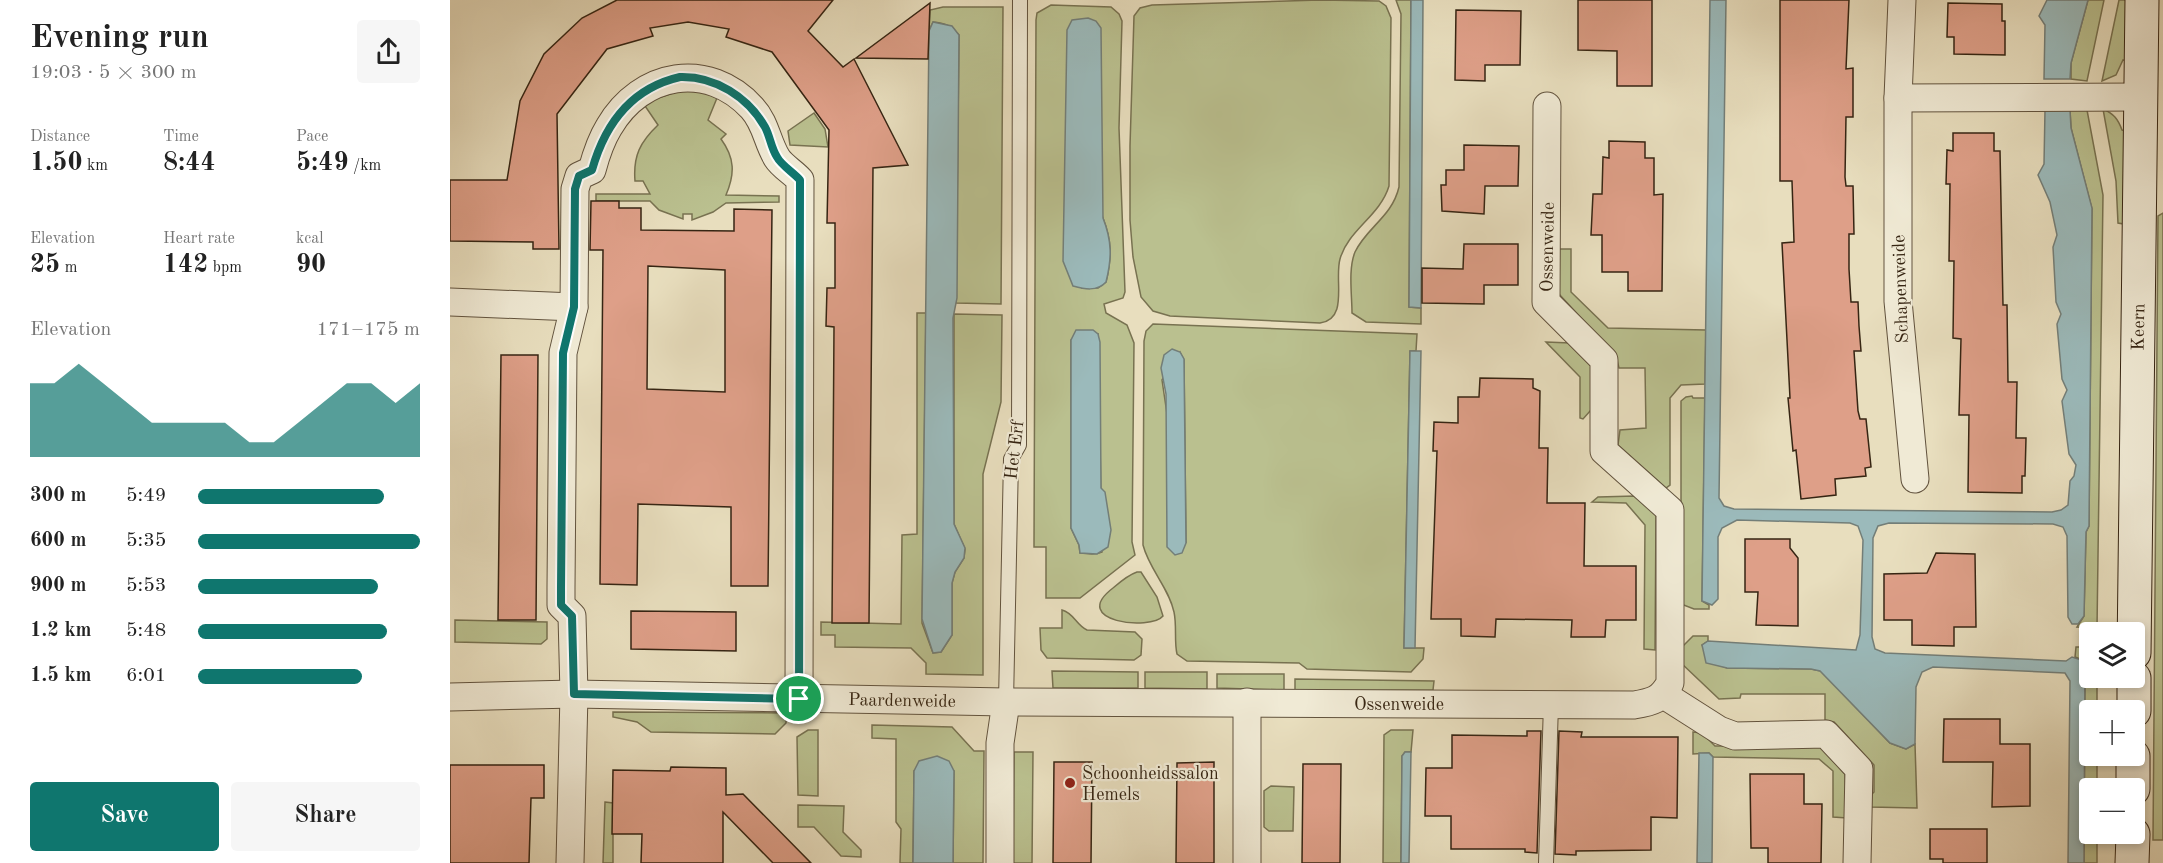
<!DOCTYPE html>
<html lang="en">
<head>
<meta charset="utf-8">
<style>
	:root { --surface:#fff; --page:#f6f6f6; --text:#222; --muted:#767676; --accent:#0f766e }
	body { margin:0; font-family:"Old Standard TT",serif; background:var(--page); color:var(--text); height:100vh; display:flex; flex-direction:column; font-size:22px; white-space:nowrap }
	* { box-sizing:border-box; margin:0 }
	p { font-size:20px; color:var(--muted) }
	.icon { flex:none; width:33px; height:33px; fill:none; stroke:currentColor; stroke-width:2; stroke-linecap:round; stroke-linejoin:round }
	.map { position:relative; flex:1; overflow:hidden }
	.panel { display:flex; flex-direction:column; background:var(--surface); width:450px }
	.panel>* { flex:none }
	.buttons { position:absolute; left:1629px; top:622px; display:grid; gap:12px }
	.buttons a { display:grid; place-items:center; width:66px; height:66px; border-radius:6px; background:var(--surface); box-shadow:0 3px 9px #0003; font-size:30px }
	.pin { position:absolute; display:grid; place-items:center; width:51px; height:51px; color:#fff; margin:-26px; border:3px solid #fff; border-radius:50%; box-shadow:0 2px 6px #0007 }
	.round { display:grid; place-items:center; flex:none; width:63px; height:63px; border-radius:6px; background:var(--page) }
	.summary { display:flex; align-items:center; justify-content:space-between; height:102px; padding:0 30px }
	h1 { font-size:33px; font-weight:700; line-height:45px }
	.metrics { display:grid; grid-template-columns:repeat(3,1fr); gap:9px; height:102px; padding:6px 30px }
	.metrics div { display:grid; align-content:center }
	.metrics b { font-size:26px; font-weight:700 }
	.metrics small { font-size:16px; font-weight:400 }
	.metrics p { font-size:16px }
	.chart { height:168px; padding:12px 30px }
	.chart p { display:flex; justify-content:space-between }
	.chart svg { width:100%; height:108px; margin-top:6px; fill:var(--accent); opacity:.7 }
	.cta { display:flex; gap:12px; margin-top:auto; padding:12px 30px }
	.cta a { flex:1; height:69px; border-radius:6px; background:var(--accent); color:#fff; font-size:24px; font-weight:700; line-height:69px; text-align:center }
	.cta a+a { background:var(--page); color:var(--text) }
	ul { padding:0 30px; list-style:none; font-size:20px }
	li { display:grid; grid-template-columns:96px 72px 1fr; align-items:center; height:45px }
	li i { height:15px; border-radius:8px; background:var(--accent) }
	main { display:flex; flex:1; min-height:0 }
	.map>svg:first-child { display:block }
	.green { fill:#bac08f; stroke:#787251; stroke-width:1.5; fill-rule:evenodd }
	.water { fill:#9bbabb; stroke:#737e78; stroke-width:1.5 }
	.building { fill:#de9f88; stroke:#362513; stroke-width:1.5; fill-rule:evenodd }
	.lines { fill:none; stroke-linecap:round; stroke-linejoin:round }
	.lane-casing { stroke:#62533e; stroke-width:16 }
	.street-casing { stroke:#62533e; stroke-width:29 }
	.secondary-casing { stroke:#362513; stroke-width:35 }
	.lane { stroke:#f0ead5; stroke-width:14 }
	.street { stroke:#f0ead5; stroke-width:27 }
	.secondary { stroke:#f0ead5; stroke-width:33 }
	.route-casing { stroke:#fff; stroke-width:12 }
	.route { stroke:#0f766e; stroke-width:8 }
	.poi-dot { fill:#8f2418; stroke:#f0ead5; stroke-width:2 }
	.labels { text-anchor:middle; stroke-width:4.5; stroke-linejoin:round; paint-order:stroke }
	.street-label { font-size:18px; fill:#362513; stroke:#f0ead5 }
	.poi-label { font-size:18px; fill:#362513; stroke:#f0ead5; text-anchor:start }
</style>
</head>
<body>
<main>
<section class="panel">
<div class="summary"><div><h1>Evening run</h1><p>19:03 · 5 × 300 m</p></div><a class="round"><svg class="icon" aria-label="share" viewBox="0 0 24 24"><path d="M12 15V3M7 8l5-5 5 5M5 13v7h14v-7"/></svg></a></div>
<div class="metrics">
<div><p>Distance</p><b>1.50<small> km</small></b></div>
<div><p>Time</p><b>8:44</b></div>
<div><p>Pace</p><b>5:49<small> /km</small></b></div>
</div>
<div class="metrics">
<div><p>Elevation</p><b>25<small> m</small></b></div>
<div><p>Heart rate</p><b>142<small> bpm</small></b></div>
<div><p>kcal</p><b>90</b></div>
</div>
<div class="chart"><p><span>Elevation</span>171–175 m</p>
<svg viewBox="0 0 160 44" preserveAspectRatio="none"><path d="M0 44V14L10 14L20 6L30 14L40 22L50 30L60 30L70 30L80 30L90 38L100 38L110 30L120 22L130 14L140 14L150 22L160 14V44z"/></svg>
</div>
<ul>
<li><b>300 m</b>5:49<i style="width:84%"></i></li>
<li><b>600 m</b>5:35<i style="width:100%"></i></li>
<li><b>900 m</b>5:53<i style="width:81%"></i></li>
<li><b>1.2 km</b>5:48<i style="width:85%"></i></li>
<li><b>1.5 km</b>6:01<i style="width:74%"></i></li>
</ul>
<div class="cta"><a>Save</a><a>Share</a></div>
</section>
<div class="map">
<svg width="1713" height="863" viewBox="0 0 1713 863">
	<rect width="100%" height="100%" fill="#e8debe"/>
	<filter id="stains"><feTurbulence type="fractalNoise" baseFrequency=".00333" numOctaves="4"/><feColorMatrix values="0 0 0 0 .2 0 0 0 0 .09 0 0 0 0 .02 0 0 0 .5 -.17"/></filter>
	<radialGradient id="worn" r=".72"><stop offset=".6" stop-color="#630" stop-opacity="0"/><stop offset="1" stop-color="#630" stop-opacity=".3"/></radialGradient>
	<!-- green -->
	<g class="green">
		<path d="M870,0L929,1L936,6L941,18L939,186C930,216 898,230 890,259C884,280 899,319 870,323L720,316L703,311L691,297L683,257L680,220V146L684,16L690,8L702,5Z"/>
		<path d="M946,0H961L959,307L971,308V324L916,322L902,313C902,295 898,269 905,252C917,227 942,217 949,187L951,14Z"/>
		<path d="M1638,0H1654L1637,81L1621,79V63Z"/>
		<path d="M1669,0H1677V61L1673,60L1666,75L1652,81Z"/>
		<path d="M601,5L661,7L669,14L672,21L669,128L675,292L673,298L654,304L656,313L677,325L684,343L682,542L685,555L630,598H596V547H584L586,20L587,13ZM653,218C662,241 662,258 656,282L648,288H632ZM648,334L652,552C643,556 638,553 630,553L629,545L621,528V340Z"/>
		<path d="M493,7H553L551,304L506,303L509,35C501,26 495,23 483,22L479,31L480,10Z"/>
		<path d="M232,90L256,93L267,98L258,120L276,134L271,139C285,158 285,174 276,195L329,196V202L276,203L263,212L242,220V214H233V219L209,210L200,201H146V194H200L193,181H185C183,156 190,142 208,125L195,106L202,100Z"/>
		<path d="M1653,109C1664,114 1668,119 1672,130L1677,131L1674,224L1668,223L1666,181Z"/>
		<path d="M1620,110H1637L1653,195L1647,628L1627,627L1634,616L1636,532L1639,526L1642,209L1621,128Z"/>
		<path d="M364,113L375,129L378,147L340,145L338,131Z"/>
		<path d="M1713,213V840H1703L1708,216Z"/>
		<path d="M1109,249H1121V292L1158,328L1256,330L1255,384L1231,385L1220,398V485L1216,488L1168,445L1170,430L1196,428L1195,368H1169L1166,356L1109,294Z"/>
		<path d="M467,313H476L472,623L483,653L491,652L502,635V583L505,572L514,558L515,549L504,524V314L552,315L551,402L533,474V675L476,674V663L461,648L385,647V635H371V622L451,624L452,535L467,534Z"/>
		<path d="M703,324L967,334L966,351H960L954,648H974L973,659L961,672L857,669L849,663L737,661L727,654C724,641 727,626 724,612C719,588 699,569 693,545L694,341L696,331ZM730,352L734,360L736,543L712,380Z"/>
		<path d="M1096,342L1120,343L1141,366V410L1133,419L1130,418V377Z"/>
		<path d="M1242,396L1243,398H1255L1252,601L1259,605V609H1244L1231,604V401L1236,397Z"/>
		<path d="M1185,496L1206,514L1205,650L1194,649L1195,525L1176,503L1142,502L1148,497Z"/>
		<path d="M687,572H691L707,597L713,616C701,631 618,622 663,588C670,582 678,575 687,572Z"/>
		<path d="M612,610C624,613 626,625 637,630L685,632L692,639L691,655L684,660L597,658L591,650L590,628H612Z"/>
		<path d="M5,620L97,622V639L91,644L5,642Z"/>
		<path d="M1243,636H1258V641L1252,645L1261,662L1277,668L1361,669L1371,671L1440,743L1456,749L1465,744L1467,808L1420,807V796L1424,792V765L1384,722L1375,720V694H1291L1290,698L1269,699L1231,663V648Z"/>
		<path d="M1626,647H1639L1640,678H1647V711H1640V756H1647V789H1640V834H1647V863H1634L1635,661L1625,657Z"/>
		<path d="M602,671L688,672V688H603Z"/>
		<path d="M695,672H757V689L695,688Z"/>
		<path d="M767,674H834V690L767,688Z"/>
		<path d="M845,679L984,681L983,690L845,691Z"/>
		<path d="M163,712L336,713V723L325,734L201,732L187,722L163,717Z"/>
		<path d="M422,725L502,727L524,751H534L533,863H503L504,771H464L463,863H450L451,829L446,822V739L422,738Z"/>
		<path d="M358,730H368V796L348,795L347,737Z"/>
		<path d="M941,730H963L961,752H955L952,756L951,863H933L934,735Z"/>
		<path d="M1243,732L1252,733L1265,746H1370L1395,774L1397,818L1383,817V771L1369,759L1263,757L1259,753L1243,754Z"/>
		<path d="M564,752H583L582,863H563Z"/>
		<path d="M821,786L844,787L843,831H819L814,827V791Z"/>
		<path d="M155,802L163,803V863H153Z"/>
		<path d="M348,805L394,806L393,832L411,850V857L391,856L364,827H348Z"/>
	</g>
	<!-- water -->
	<g class="water">
		<path d="M961,0H973L971,308L959,307Z"/>
		<path d="M1260,0H1276L1269,498L1274,506L1284,509L1602,512L1611,510L1618,505L1620,481L1624,476L1626,465L1619,454L1612,401L1617,390L1612,379L1607,324L1611,314L1606,302L1603,247L1607,235L1600,202L1588,175L1594,164L1595,110H1620L1621,128L1642,208L1639,526L1636,532L1634,616L1628,624H1622L1618,617L1617,536L1613,527L1603,524L1439,523L1428,526L1423,538L1422,637L1425,649L1435,653L1616,661L1622,657L1635,661L1634,863H1618L1620,681L1615,673L1483,667L1472,672L1466,687L1465,744L1456,749L1440,743L1370,671L1361,669L1277,668L1256,663L1252,645L1258,641L1406,650L1410,635L1413,540L1408,526L1400,523L1287,520L1272,528L1268,537V599L1262,605L1252,601Z"/>
		<path d="M1597,0H1638L1621,63L1620,79H1594L1595,25L1589,16Z"/>
		<path d="M638,18L646,21L651,28L653,218C662,241 662,258 656,282C647,292 634,289 623,286L613,261L617,30L622,20Z"/>
		<path d="M483,22L502,26L509,35L507,298L503,318L504,524L515,548L514,558L505,572L502,583V635L491,652L483,653L472,619L479,31Z"/>
		<path d="M626,330H643L648,334L650,342L651,488L655,492L661,530L658,547L647,554L630,553L629,545L621,528V340Z"/>
		<path d="M722,349L730,352L734,359L736,543L732,553L725,555L717,547L716,394L711,368L714,355Z"/>
		<path d="M960,351H971L965,648H954Z"/>
		<path d="M955,752H961L959,863H951L952,756Z"/>
		<path d="M1249,753H1259L1263,757L1262,863H1247Z"/>
		<path d="M487,756L499,761L504,771L503,863H463L464,771L469,761Z"/>
	</g>
	<!-- building -->
	<g class="building">
		<path d="M167,0H383L358,31L393,67L404,59L458,165L423,168L419,623H382L384,327L376,326L377,288H385V223H377L379,130L322,52L276,37L279,29L238,22L200,28L203,36L157,49L107,114L109,249H83V242L0,241V180H57L70,101L94,54L132,18Z"/>
		<path d="M1128,0H1202V86H1167V51L1128,50Z"/>
		<path d="M1330,0H1399L1396,69L1403,68V117H1396L1395,177L1396,186H1403L1404,234H1399V269L1401,302H1408L1409,326L1411,351H1404L1408,411L1410,419H1416L1421,467L1415,468L1416,476L1385,479L1386,495L1351,499L1346,450L1343,451L1338,398H1340L1332,243L1344,242L1342,181H1330Z"/>
		<path d="M480,3L478,59L406,58Z"/>
		<path d="M1498,3L1552,4V21H1555V55L1504,54V37H1497Z"/>
		<path d="M1006,10L1071,11L1070,65H1035V81L1005,80Z"/>
		<path d="M1503,133H1544V151H1550L1553,305H1557L1558,382H1567L1566,438H1576L1575,476H1572V493L1518,492L1519,415H1509L1511,339L1503,338L1504,261H1499L1500,184H1496L1497,150L1503,151Z"/>
		<path d="M1159,141L1195,142V158H1204V195L1213,194L1212,291H1178V272H1152V235H1141L1143,194H1152L1153,157L1159,158Z"/>
		<path d="M1014,145L1069,146L1068,186H1035L1034,214L992,211L991,185H996V170H1014Z"/>
		<path d="M141,201H169V208H191V230L284,231V209L322,210L318,586H281V507L188,504L187,585L150,584L153,250H140ZM198,266L275,270V392L197,389Z"/>
		<path d="M1014,244H1068V285H1034V304L972,303V268L1013,269Z"/>
		<path d="M51,355H88L86,620H48Z"/>
		<path d="M1030,378L1083,379V388L1090,391L1089,448H1098L1097,503H1135L1134,566H1186V620H1156L1155,637H1121L1122,620L1046,619L1045,637L1011,636V619H981L987,451H983L984,422L1008,423V397H1029Z"/>
		<path d="M1295,539H1340V548L1348,558V626L1306,625L1308,592H1295Z"/>
		<path d="M1486,553L1525,554L1526,627H1504V646L1462,645V620H1434V574L1477,573Z"/>
		<path d="M181,611L286,612V651L181,649Z"/>
		<path d="M1494,719H1550V744H1580V806L1542,807L1543,762H1493Z"/>
		<path d="M1077,731H1091L1087,853L1075,852V849H1001V816H975L976,768H1002V735L1077,736Z"/>
		<path d="M1109,731L1132,732L1131,737H1228L1227,818L1201,817V850L1126,851V855L1105,854Z"/>
		<path d="M604,762H642L641,863H603Z"/>
		<path d="M764,762V863H726L727,763Z"/>
		<path d="M853,764H891L890,863H852Z"/>
		<path d="M0,765H94V798H81L79,863H0Z"/>
		<path d="M221,767L276,768V795L293,794L361,863H323L273,812V863H191L192,834H162L163,770L220,771Z"/>
		<path d="M1300,774H1354V804H1372L1371,863H1318V848H1301Z"/>
		<path d="M1480,829H1537V863H1493V859H1480Z"/>
	</g>
	<g class="lines">
		<defs>
			<g id="lane">
				<path d="M556,702L561,459L569,445L570,0"/>
				<path d="M1096,863L1101,704"/>
			</g>
			<g id="street">
				<path d="M1452,0L1448,98V301L1465,479"/>
				<path d="M1448,98L1690,97"/>
				<path d="M0,302L124,307"/>
				<path d="M1214,695L1269,730L1285,736L1376,734L1409,769L1407,863"/>
				<path d="M0,697L124,694L556,702L1184,705C1202,702 1211,700 1220,683V510L1154,451V360L1096,302L1097,106"/>
				<path d="M120,863L124,694L122,616L111,605V588L113,353L124,307L125,189L129,176L142,170C146,155 151,140 159,127C191,72 258,60 302,108C316,123 317,142 327,158C332,166 344,173 350,180L349,699"/>
				<path d="M550,863V743L556,702"/>
				<path d="M797,863V702"/>
			</g>
			<g id="secondary">
				<path d="M1684,653L1692,0"/>
				<path d="M1684,711V678"/>
				<path d="M1683,789V756"/>
				<path d="M1682,863L1683,834"/>
			</g>
		</defs>
		<!-- lane casing -->
		<use href="#lane" class="lane-casing"/>
		<!-- street casing -->
		<use href="#street" class="street-casing"/>
		<!-- secondary casing -->
		<use href="#secondary" class="secondary-casing"/>
		<!-- lane -->
		<use href="#lane" class="lane"/>
		<!-- street -->
		<use href="#street" class="street"/>
		<!-- secondary -->
		<use href="#secondary" class="secondary"/>
	</g>
	<g class="lines">
		<defs>
			<path id="route" d="M230,77C265,76 298,97 315,127C320,136 321,148 327,157C331,165 344,173 350,180L349,699L124,694L122,616L111,605V588L113,353L124,307L125,189L129,176L142,170C155,124 182,88 230,77Z"/>
		</defs>
		<!-- route casing -->
		<use href="#route" class="route-casing"/>
		<!-- route -->
		<use href="#route" class="route"/>
	</g>
	<!-- markers -->
	<circle class="poi-dot" cx="620" cy="783" r="6"/>
	<g class="labels">
		<!-- street labels -->
		<g class="street-label">
			<text transform="translate(1097 247) rotate(-89)" y="6">Ossenweide</text>
			<text transform="translate(1450 289) rotate(-92)" y="6">Schapenweide</text>
			<text transform="translate(1688 327) rotate(-89)" y="6">Keern</text>
			<text transform="translate(564 450) rotate(-83)" y="6">Het Erf</text>
			<text transform="translate(452 700) rotate(1)" y="6">Paardenweide</text>
			<text x="949" y="710">Ossenweide</text>
		</g>
		<!-- poi labels -->
		<g class="poi-label">
			<text x="632" y="779">Schoonheidssalon<tspan x="632" dy="21">Hemels</tspan></text>
		</g>
	</g>
	<rect width="100%" height="100%" filter="url(#stains)"/>
	<rect width="100%" height="100%" fill="url(#worn)"/>
</svg>
<div class="buttons">
<a><svg class="icon" aria-label="layers" viewBox="0 0 24 24"><path d="M12 4l9 5-9 5-9-5zM3 14l9 5 9-5"/></svg></a>
<a>+</a>
<a>−</a>
</div>
<div class="pin" style="left:349px;top:699px;background:#1e9e55"><svg class="icon" aria-label="arrive" viewBox="0 0 24 24"><path d="M6 21V4h12l-3 4 3 4H6"/></svg></div>
</div>
</main>
</body>
</html>
